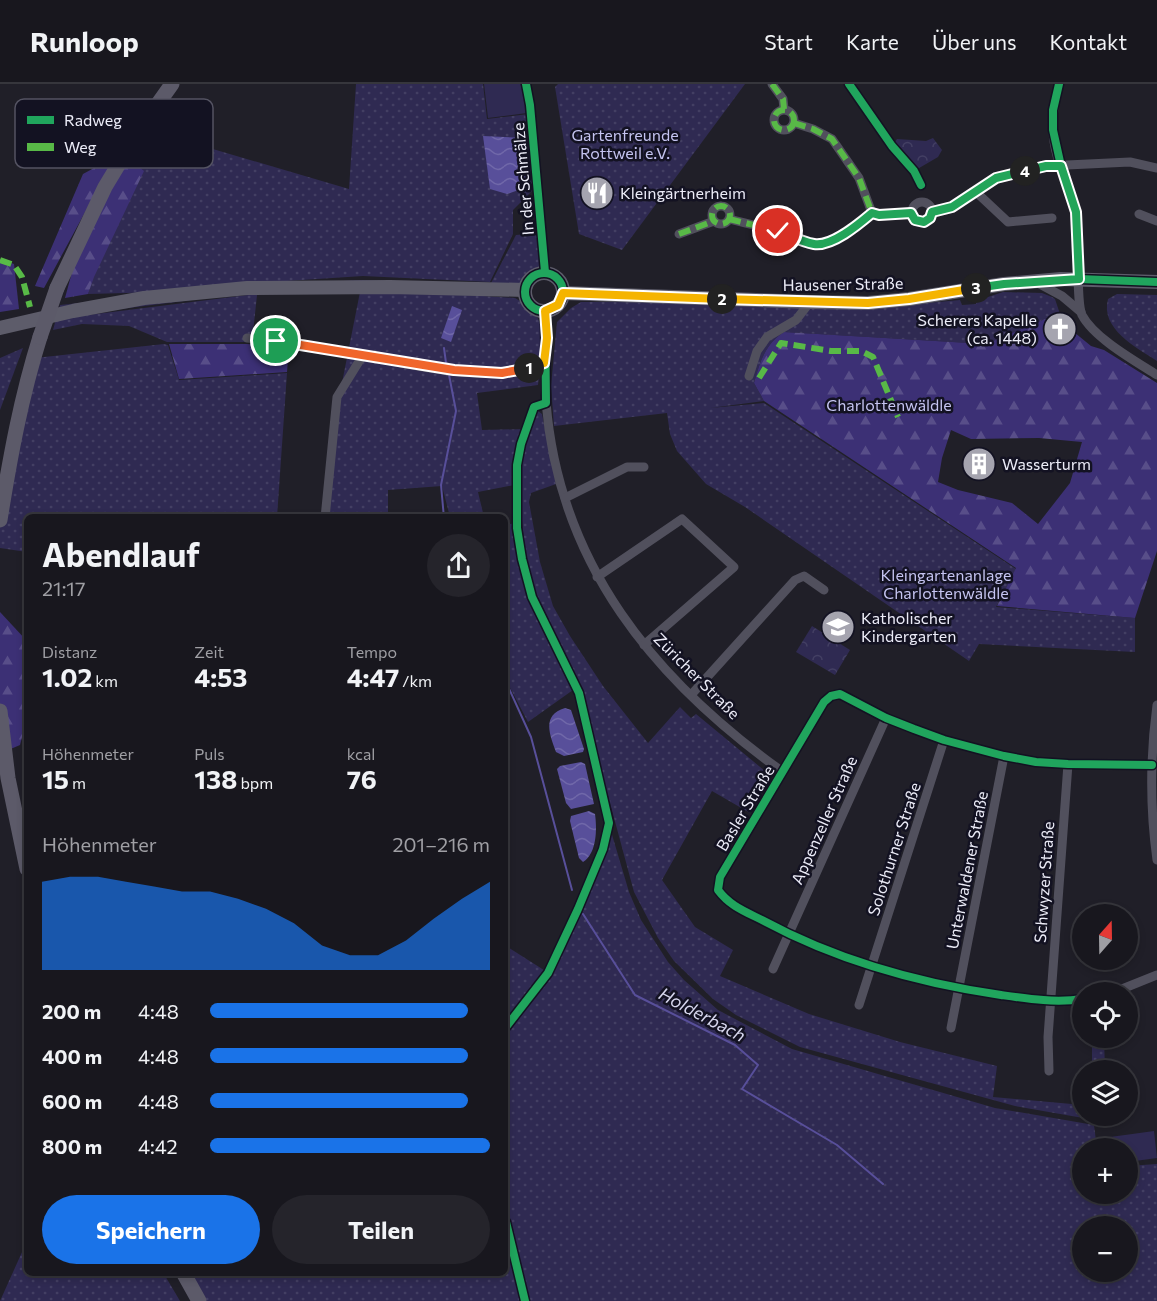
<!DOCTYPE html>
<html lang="de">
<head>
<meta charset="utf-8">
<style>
	:root { --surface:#18171e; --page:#25242b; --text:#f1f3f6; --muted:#9f9fa4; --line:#36363c; --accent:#1a73e8 }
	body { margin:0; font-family:Commissioner,sans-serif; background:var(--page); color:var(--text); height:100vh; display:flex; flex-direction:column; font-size:22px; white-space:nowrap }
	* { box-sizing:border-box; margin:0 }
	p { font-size:20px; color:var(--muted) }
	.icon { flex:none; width:33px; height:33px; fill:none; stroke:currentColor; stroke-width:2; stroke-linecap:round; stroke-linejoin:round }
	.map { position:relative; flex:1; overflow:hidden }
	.side { position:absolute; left:24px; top:430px; width:484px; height:762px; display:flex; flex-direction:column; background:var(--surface); border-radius:9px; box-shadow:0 3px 9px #0003,0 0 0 2px var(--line) }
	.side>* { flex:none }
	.needle { width:39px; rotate:20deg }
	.fabs { position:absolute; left:1072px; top:820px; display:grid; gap:12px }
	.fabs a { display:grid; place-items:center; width:66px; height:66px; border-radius:50%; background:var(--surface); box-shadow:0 3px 9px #0003,0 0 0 2px var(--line); font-size:30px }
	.pin { position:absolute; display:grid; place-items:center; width:51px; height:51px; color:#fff; margin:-26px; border:3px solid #fff; border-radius:50%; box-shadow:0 2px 6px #0007 }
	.km { position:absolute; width:30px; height:30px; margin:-15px; border-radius:50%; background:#222; color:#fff; font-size:16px; line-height:30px; text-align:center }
	.round { display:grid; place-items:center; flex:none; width:63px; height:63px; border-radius:32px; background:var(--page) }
	.head { display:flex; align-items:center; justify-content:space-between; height:102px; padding:0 18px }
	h1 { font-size:33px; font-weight:700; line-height:45px }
	.metrics { display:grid; grid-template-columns:repeat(3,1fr); gap:9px; height:102px; padding:6px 18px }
	.metrics div { display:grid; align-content:center }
	.metrics b { font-size:26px; font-weight:700 }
	.metrics small { font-size:16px; font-weight:400 }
	.metrics p { font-size:16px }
	.chart { height:168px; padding:12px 18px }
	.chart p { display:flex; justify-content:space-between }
	.chart svg { width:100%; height:108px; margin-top:6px; fill:var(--accent); opacity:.7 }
	.cta { display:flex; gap:12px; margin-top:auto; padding:12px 18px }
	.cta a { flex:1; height:69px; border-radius:36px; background:var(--accent); color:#fff; font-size:24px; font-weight:700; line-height:69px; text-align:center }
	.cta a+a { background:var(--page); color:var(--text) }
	ul { padding:0 18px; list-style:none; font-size:20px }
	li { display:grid; grid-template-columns:96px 72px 1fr; align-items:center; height:45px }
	li i { height:15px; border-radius:8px; background:var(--accent) }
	header { display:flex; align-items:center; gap:36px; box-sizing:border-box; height:84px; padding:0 30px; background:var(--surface); border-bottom:2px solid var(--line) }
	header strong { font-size:28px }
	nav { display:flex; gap:33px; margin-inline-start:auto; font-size:21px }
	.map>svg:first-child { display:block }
	.grass { fill:url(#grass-dots); fill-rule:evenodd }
	.forest { fill:url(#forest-firs); fill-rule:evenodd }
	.park { fill:url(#park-crowns) }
	.pitch { fill:#2f2a52 }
	.water { fill:url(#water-waves) }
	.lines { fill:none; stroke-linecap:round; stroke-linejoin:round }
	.stream { stroke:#584f9a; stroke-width:2 }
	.street { stroke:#51505d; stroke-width:9 }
	.secondary { stroke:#5d5c6a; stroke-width:14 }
	.primary { stroke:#5c5a69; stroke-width:15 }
	.primary-bridge { stroke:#5c5a69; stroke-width:15 }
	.quiet { stroke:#58b947; stroke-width:6; stroke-dasharray:12 6; stroke-linecap:butt }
	.cycleway-casing { stroke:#131222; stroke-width:11 }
	.cycleway { stroke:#20a55d; stroke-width:8 }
	.split-1-casing { stroke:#fff; stroke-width:12 }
	.split-2-casing { stroke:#fff; stroke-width:12 }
	.split-3-casing { stroke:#fff; stroke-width:12 }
	.split-4-casing { stroke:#fff; stroke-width:12 }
	.split-5-casing { stroke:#fff; stroke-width:12 }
	.split-1 { stroke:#f0652b; stroke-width:8 }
	.split-2 { stroke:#f5b400; stroke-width:8 }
	.split-3 { stroke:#f5b400; stroke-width:8 }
	.split-4 { stroke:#22a559; stroke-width:8 }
	.split-5 { stroke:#22a559; stroke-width:8 }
	.labels { text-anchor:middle; stroke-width:5; stroke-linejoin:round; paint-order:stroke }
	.park-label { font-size:16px; fill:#c5c4f1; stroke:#131222 }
	.street-label { font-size:16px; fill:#ececf8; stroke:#131222 }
	.poi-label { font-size:16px; fill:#ececf8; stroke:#131222; text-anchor:start }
	.water-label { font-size:18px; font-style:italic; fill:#d5d5ec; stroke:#131222 }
	.key { fill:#131222; stroke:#545362; stroke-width:1.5 }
	.key-label { font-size:16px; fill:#ececf8 }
</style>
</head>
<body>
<header>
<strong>Runloop</strong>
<nav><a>Start</a><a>Karte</a><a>Über uns</a><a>Kontakt</a></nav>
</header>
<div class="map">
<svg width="1157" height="1217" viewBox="0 0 1157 1217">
	<defs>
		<pattern id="grass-dots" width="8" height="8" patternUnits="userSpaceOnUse" patternTransform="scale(1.5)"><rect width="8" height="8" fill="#2f2a52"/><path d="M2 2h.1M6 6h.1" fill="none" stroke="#433f63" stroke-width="1.8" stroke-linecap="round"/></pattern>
		<pattern id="forest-firs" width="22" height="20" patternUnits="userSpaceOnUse" patternTransform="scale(1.5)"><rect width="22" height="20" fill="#3c3075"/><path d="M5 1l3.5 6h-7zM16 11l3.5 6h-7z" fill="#584e89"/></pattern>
		<pattern id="park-crowns" width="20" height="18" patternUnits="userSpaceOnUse" patternTransform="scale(1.5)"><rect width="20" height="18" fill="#2f2a52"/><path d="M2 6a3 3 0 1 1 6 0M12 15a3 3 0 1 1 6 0" fill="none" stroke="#433f63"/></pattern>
		<pattern id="water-waves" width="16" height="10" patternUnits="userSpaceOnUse" patternTransform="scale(1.5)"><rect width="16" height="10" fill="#584f9a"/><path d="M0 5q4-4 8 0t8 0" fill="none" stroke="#7068a9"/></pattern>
	</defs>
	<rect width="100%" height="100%" fill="#201f28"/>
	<!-- grass -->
	<g class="grass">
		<path d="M356,0H483L487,35L529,30L535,104L513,126V150L490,198L363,192L256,199L164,208L88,210L128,74L145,45L349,105Z"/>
		<path d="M558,0H745L622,166L579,150L555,3Z"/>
		<path d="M539,149V188L527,193L520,206L392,202L247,209L57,233L60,221L248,202L362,196L490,201L516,151Z"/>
		<path d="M391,206L515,214C521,217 534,228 537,233C546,247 540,285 538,301L477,309L482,346L525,345L514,401L478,408L484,433H450L442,402L388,406V433L326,434L339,314L360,208Z"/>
		<path d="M1003,208L1042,209L1052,213L1055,215L1060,230L1069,244L1045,235L986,260L784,248C765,260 760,278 754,299L764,317L710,324L764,319L1016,485L996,523L1135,534V568L979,560L969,577L745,423L706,400L677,367L670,350L667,329L554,342L551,302L557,238L571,224L581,218L927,219L960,216L962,221L976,220V217Z"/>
		<path d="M1117,210L1157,211V277C1136,263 1100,245 1108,215Z"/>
		<path d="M248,211H257L252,258H167L129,242L82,240L53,246L56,235Z"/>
		<path d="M164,260L168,261L179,296L287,289L277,433L27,434V468L0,464V442L35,274Z"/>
		<path d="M23,264L0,326V274Z"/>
		<path d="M538,327L542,330L556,400L531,409L529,418L540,478L553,522L570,552L603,602L648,659L680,623L691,634L696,630L765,687L768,698L750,729L712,707L662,796L695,843L733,866L720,892L809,930L900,958L997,982L993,1013L1083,1021V1032H1106V1038L1015,1022L800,963L736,931L713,915L674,877L658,854L634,808L592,652L534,509L526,476L519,406L520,381L535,328Z"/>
		<path d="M515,439L520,476L573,606L528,638L506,596V441Z"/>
		<path d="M610,744L629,808L641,836L668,878L684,896L718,926L792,965L995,1024L1094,1041L1097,1065H1083V1110H1128V1082L1157,1080V1217H526L506,1131V947L550,890ZM1083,1143H1128V1188H1083Z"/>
		<path d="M506,862L547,888L506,941Z"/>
		<path d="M1092,954H1104L1105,987H1092Z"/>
		<path d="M506,1147L523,1217H199L183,1190H506Z"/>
		<path d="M27,1157V1190H164L180,1217H0Z"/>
	</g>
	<!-- forest -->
	<g class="forest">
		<path d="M118,71L97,106L44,204L35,202L83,90Z"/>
		<path d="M128,74L144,87L94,193L88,210L65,214L78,166Z"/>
		<path d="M0,175L14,180L19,225L0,228Z"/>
		<path d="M1045,235L1069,244L1091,262L1104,266L1157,299V467L1135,534L997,522L1016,484L764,317L754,299C760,278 765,260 784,248L986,260ZM951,346L971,355L1039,354L1082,358L1070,399L1038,440L1012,419L958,406L938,398L942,374Z"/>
		<path d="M169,260H247L289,263L287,288L179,295Z"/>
		<path d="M0,528L26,556L27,634L20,661L6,667L0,620Z"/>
	</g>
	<!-- park -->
	<g class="park">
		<path d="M933,54L942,66L938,73L914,87L892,62L897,55L926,57Z"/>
		<path d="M812,542L850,566L835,591L796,568Z"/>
	</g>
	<!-- pitch -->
	<g class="pitch">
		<path d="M484,0H524L527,29L488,34Z"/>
		<path d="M1154,1047L1157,1074L1128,1078V1065H1105L1103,1054Z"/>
	</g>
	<!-- water -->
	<g class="water">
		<path d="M483,52L526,54L530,102L507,110L490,105Z"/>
		<path d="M452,222L462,226L451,258L441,254Z"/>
		<path d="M565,624L571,626L584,665L583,668L564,672L556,668C550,651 541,631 565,624Z"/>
		<path d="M581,678L585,680L594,720L571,725L566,719L557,685L560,682Z"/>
		<path d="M589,727L595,730C597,745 597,769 583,778L579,774L570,737L571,732Z"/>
	</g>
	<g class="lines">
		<!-- stream -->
		<g class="stream">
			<path d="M444,264L446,279"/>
			<path d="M444,434L441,401L456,327L449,291"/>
			<path d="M506,598L531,653L572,806"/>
			<path d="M583,830L635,911L735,961L758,981L742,1005L837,1061L883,1100"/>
		</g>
		<!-- street -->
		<g class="street">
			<path d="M526,0L530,21L545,188"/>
			<path d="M772,0L783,15L784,25"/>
			<path d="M1059,0C1055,15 1052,30 1053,46C1054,81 1076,112 1078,148C1079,165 1076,218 1082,231C1094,254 1135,277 1157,291"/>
			<circle cx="784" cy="36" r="10"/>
			<path d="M794,39L813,45L832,55L859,94L872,129"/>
			<path d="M976,108L1008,138L1052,134"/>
			<circle cx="922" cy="128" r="10"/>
			<circle cx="721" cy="131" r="9"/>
			<path d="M932,128L952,123L996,94L1046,82L1130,78L1157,84"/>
			<path d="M1139,130L1157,137"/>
			<path d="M729,135L778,147L813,160H824L857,142L872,129L879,131L911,129"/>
			<path d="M679,150L714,137"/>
			<path d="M1036,198L1062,212L1081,228"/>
			<path d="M545,227C547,257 543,287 546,318C559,480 654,596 783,688"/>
			<path d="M247,254C282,258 316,263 351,269C404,279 494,303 544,279"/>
			<path d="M749,292L757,267L767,253L796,236L810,218"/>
			<path d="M565,414L627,383H644"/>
			<path d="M325,434L337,313L363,271"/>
			<path d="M597,493L682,435L734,483L644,561"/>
			<path d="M691,611L795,496L804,492L824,506"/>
			<path d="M1157,621C1150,672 1150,725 1157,776"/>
			<path d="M773,885L886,634"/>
			<path d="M1112,909L1157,891"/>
			<path d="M1083,915C1055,919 1029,915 1001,911C918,899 836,876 762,836C744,827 730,822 718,806L720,793L824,618L831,612L840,610L886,634L914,645L944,656L1004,672L1036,678L1068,680L1152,681"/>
			<path d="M859,921L944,656"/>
			<path d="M506,943L548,889L578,825L603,765L609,739L579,609L532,513L522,475L517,444V381L521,360L534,323L546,319"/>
			<path d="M951,944L1004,672"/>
			<path d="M1049,987L1048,953L1068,680"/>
			<path d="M506,1138L525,1217"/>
		</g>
		<!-- secondary -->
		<g class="secondary">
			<circle cx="544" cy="208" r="19"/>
			<path d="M563,209L810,218L868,219L909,215L1004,200L1061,195L1157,198"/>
			<path d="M0,244L73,227L144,214L247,204L390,203L525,206"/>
		</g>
		<!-- primary -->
		<g class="primary">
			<path d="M57,204L105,103L140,45L172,0"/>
			<path d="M0,436C10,374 21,313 40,253"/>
			<path d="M0,627L8,694L27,785"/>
			<path d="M184,1190L199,1217"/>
		</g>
		<!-- primary-bridge -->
		<path class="primary-bridge" d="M40,253L57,204"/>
		<!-- quiet -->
		<g class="quiet">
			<path d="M772,0L783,15L784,25"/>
			<circle cx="784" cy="36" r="10"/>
			<path d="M794,39L813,45L832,55L859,94L872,129"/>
			<circle cx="721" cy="131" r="9"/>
			<path d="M729,135L778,147L813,160H824L857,142L872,129L879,131L911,129"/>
			<path d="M679,150L714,137"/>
			<path d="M0,176L14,181L22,193L30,223"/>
			<path d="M759,294L781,259L831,267H861L873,273L898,333"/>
		</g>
		<defs>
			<g id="cycleway">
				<path d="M526,0L530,21L545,188"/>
				<path d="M849,0L892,62L914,87L921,101"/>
				<path d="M1059,0L1053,26V46L1061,82L1076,128L1079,195L1157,198"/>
				<circle cx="544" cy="208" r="19"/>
				<path d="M1083,915C1055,919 1029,915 1001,911C918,899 836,876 762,836C744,827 730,822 718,806L720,793L824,618L831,612L840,610L886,634L914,645L944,656L1004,672L1036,678L1068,680L1152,681"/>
				<path d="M506,943L548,889L578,825L603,765L609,739L579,609L532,513L522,475L517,444V381L521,360L534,323L546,319L545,227"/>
				<path d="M506,1138L525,1217"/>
			</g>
		</defs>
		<!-- cycleway casing -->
		<use href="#cycleway" class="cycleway-casing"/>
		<!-- cycleway -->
		<use href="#cycleway" class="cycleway"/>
	</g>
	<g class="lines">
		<defs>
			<path id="split-1" d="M276,257L454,286L502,289L529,284"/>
			<path id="split-2" d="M529,284L544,279L547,254L545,227L558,221L563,209L722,215"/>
			<path id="split-3" d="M722,215L868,219L909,215L976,204"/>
			<path id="split-4" d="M976,204L1004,200L1079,195L1076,128L1061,82H1046L1025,87"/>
			<path id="split-5" d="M778,147C789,151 802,158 814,160C832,163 859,140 872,129L879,131L911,129L915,136L924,138L930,134L932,128L952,123L996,94L1025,87"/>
		</defs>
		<!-- split-1 casing -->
		<use href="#split-1" class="split-1-casing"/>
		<!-- split-2 casing -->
		<use href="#split-2" class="split-2-casing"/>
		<!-- split-3 casing -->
		<use href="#split-3" class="split-3-casing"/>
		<!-- split-4 casing -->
		<use href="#split-4" class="split-4-casing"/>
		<!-- split-5 casing -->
		<use href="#split-5" class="split-5-casing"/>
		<!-- split-1 -->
		<use href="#split-1" class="split-1"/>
		<!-- split-2 -->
		<use href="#split-2" class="split-2"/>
		<!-- split-3 -->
		<use href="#split-3" class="split-3"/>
		<!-- split-4 -->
		<use href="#split-4" class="split-4"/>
		<!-- split-5 -->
		<use href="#split-5" class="split-5"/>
	</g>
	<!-- icons -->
	<defs>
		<symbol id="restaurant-disc" viewBox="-11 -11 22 22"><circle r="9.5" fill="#a5a4af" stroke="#131222"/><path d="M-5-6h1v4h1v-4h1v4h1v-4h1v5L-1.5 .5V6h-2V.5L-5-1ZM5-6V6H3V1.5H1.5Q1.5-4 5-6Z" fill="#fff"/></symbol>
		<symbol id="church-disc" viewBox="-11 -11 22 22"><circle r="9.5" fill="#a5a4af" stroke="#131222"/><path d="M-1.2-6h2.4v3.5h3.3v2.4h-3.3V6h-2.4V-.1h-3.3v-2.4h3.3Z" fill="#fff"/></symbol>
		<symbol id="building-disc" viewBox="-11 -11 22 22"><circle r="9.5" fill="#a5a4af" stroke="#131222"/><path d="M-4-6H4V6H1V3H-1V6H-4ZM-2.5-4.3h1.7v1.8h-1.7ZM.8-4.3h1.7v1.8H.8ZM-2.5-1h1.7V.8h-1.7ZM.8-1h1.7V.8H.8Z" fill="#fff"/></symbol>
		<symbol id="school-disc" viewBox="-11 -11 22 22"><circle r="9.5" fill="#a5a4af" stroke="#131222"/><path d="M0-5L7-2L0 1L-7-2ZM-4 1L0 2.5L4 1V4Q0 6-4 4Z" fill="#fff"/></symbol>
	</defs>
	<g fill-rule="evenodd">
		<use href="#restaurant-disc" x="578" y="90" width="38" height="38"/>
		<use href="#church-disc" x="1041" y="226" width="38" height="38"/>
		<use href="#building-disc" x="960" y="361" width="38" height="38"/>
		<use href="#school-disc" x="819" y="524" width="38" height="38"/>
	</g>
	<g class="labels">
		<!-- park labels -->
		<g class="park-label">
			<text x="625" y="57">Gartenfreunde<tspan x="625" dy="18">Rottweil e.V.</tspan></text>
			<text x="889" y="327">Charlottenwäldle</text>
			<text x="946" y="497">Kleingartenanlage<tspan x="946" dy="18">Charlottenwäldle</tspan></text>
		</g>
		<!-- street labels -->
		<g class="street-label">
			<text transform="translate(523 95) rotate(-95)" y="6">In der Schmälze</text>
			<text transform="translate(843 200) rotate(-1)" y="6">Hausener Straße</text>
			<text transform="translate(697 592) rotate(45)" y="6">Züricher Straße</text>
			<text transform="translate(745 724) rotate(-59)" y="6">Basler Straße</text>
			<text transform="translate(824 736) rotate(-66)" y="6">Appenzeller Straße</text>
			<text transform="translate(894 765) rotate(-72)" y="6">Solothurner Straße</text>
			<text transform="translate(967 786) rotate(-79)" y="6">Unterwaldener Straße</text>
			<text transform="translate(1044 798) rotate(-86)" y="6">Schwyzer Straße</text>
		</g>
		<!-- poi labels -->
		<g class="poi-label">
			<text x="620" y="115">Kleingärtnerheim</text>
			<text x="1037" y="242" text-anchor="end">Scherers Kapelle<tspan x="1037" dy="18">(ca. 1448)</tspan></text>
			<text x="1002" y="386">Wasserturm</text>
			<text x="861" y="540">Katholischer<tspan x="861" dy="18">Kindergarten</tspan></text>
		</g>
		<!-- water labels -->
		<g class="water-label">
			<text transform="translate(702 931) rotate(28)" y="6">Holderbach</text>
		</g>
	</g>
	<!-- legend -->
	<rect x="15" y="15" width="198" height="69" rx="9" class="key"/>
	<rect x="27" y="32" width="27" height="8" fill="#20a55d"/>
	<rect x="27" y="59" width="27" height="8" fill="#58b947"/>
	<g class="key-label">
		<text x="64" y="42">Radweg</text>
		<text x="64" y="69">Weg</text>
	</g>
</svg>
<div class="fabs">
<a><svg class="needle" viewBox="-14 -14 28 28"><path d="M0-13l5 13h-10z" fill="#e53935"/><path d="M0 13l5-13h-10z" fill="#9f9fa4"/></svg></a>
<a><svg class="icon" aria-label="locate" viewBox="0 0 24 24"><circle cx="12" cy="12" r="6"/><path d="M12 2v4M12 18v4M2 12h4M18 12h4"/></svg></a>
<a><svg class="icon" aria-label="layers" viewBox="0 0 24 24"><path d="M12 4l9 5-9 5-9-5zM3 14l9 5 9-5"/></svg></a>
<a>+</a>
<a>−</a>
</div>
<div class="pin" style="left:276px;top:257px;background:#1e9e55"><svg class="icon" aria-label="arrive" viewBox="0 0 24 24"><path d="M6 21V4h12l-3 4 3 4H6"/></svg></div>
<div class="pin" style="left:778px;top:147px;background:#d93025"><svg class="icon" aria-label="check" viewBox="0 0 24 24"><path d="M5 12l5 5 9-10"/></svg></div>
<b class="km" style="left:529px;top:284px">1</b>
<b class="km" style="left:722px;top:215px">2</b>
<b class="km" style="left:976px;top:204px">3</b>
<b class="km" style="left:1025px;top:87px">4</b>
<section class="side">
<div class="head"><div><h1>Abendlauf</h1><p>21:17</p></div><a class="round"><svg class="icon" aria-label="share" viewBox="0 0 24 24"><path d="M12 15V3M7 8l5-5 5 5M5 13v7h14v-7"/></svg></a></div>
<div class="metrics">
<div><p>Distanz</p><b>1.02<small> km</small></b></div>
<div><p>Zeit</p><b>4:53</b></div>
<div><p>Tempo</p><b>4:47<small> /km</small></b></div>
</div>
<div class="metrics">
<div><p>Höhenmeter</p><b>15<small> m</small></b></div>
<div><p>Puls</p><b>138<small> bpm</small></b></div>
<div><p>kcal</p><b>76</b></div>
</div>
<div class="chart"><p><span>Höhenmeter</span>201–216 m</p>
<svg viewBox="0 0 160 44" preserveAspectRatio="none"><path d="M0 44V8L10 6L20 6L30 8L40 10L50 12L60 12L70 15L80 19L90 25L100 34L110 38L120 38L130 32L140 23L150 15L160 8V44z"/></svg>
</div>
<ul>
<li><b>200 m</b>4:48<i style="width:92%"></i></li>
<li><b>400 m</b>4:48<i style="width:92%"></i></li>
<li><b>600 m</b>4:48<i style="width:92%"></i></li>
<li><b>800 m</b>4:42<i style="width:100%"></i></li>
</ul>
<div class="cta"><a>Speichern</a><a>Teilen</a></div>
</section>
</div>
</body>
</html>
